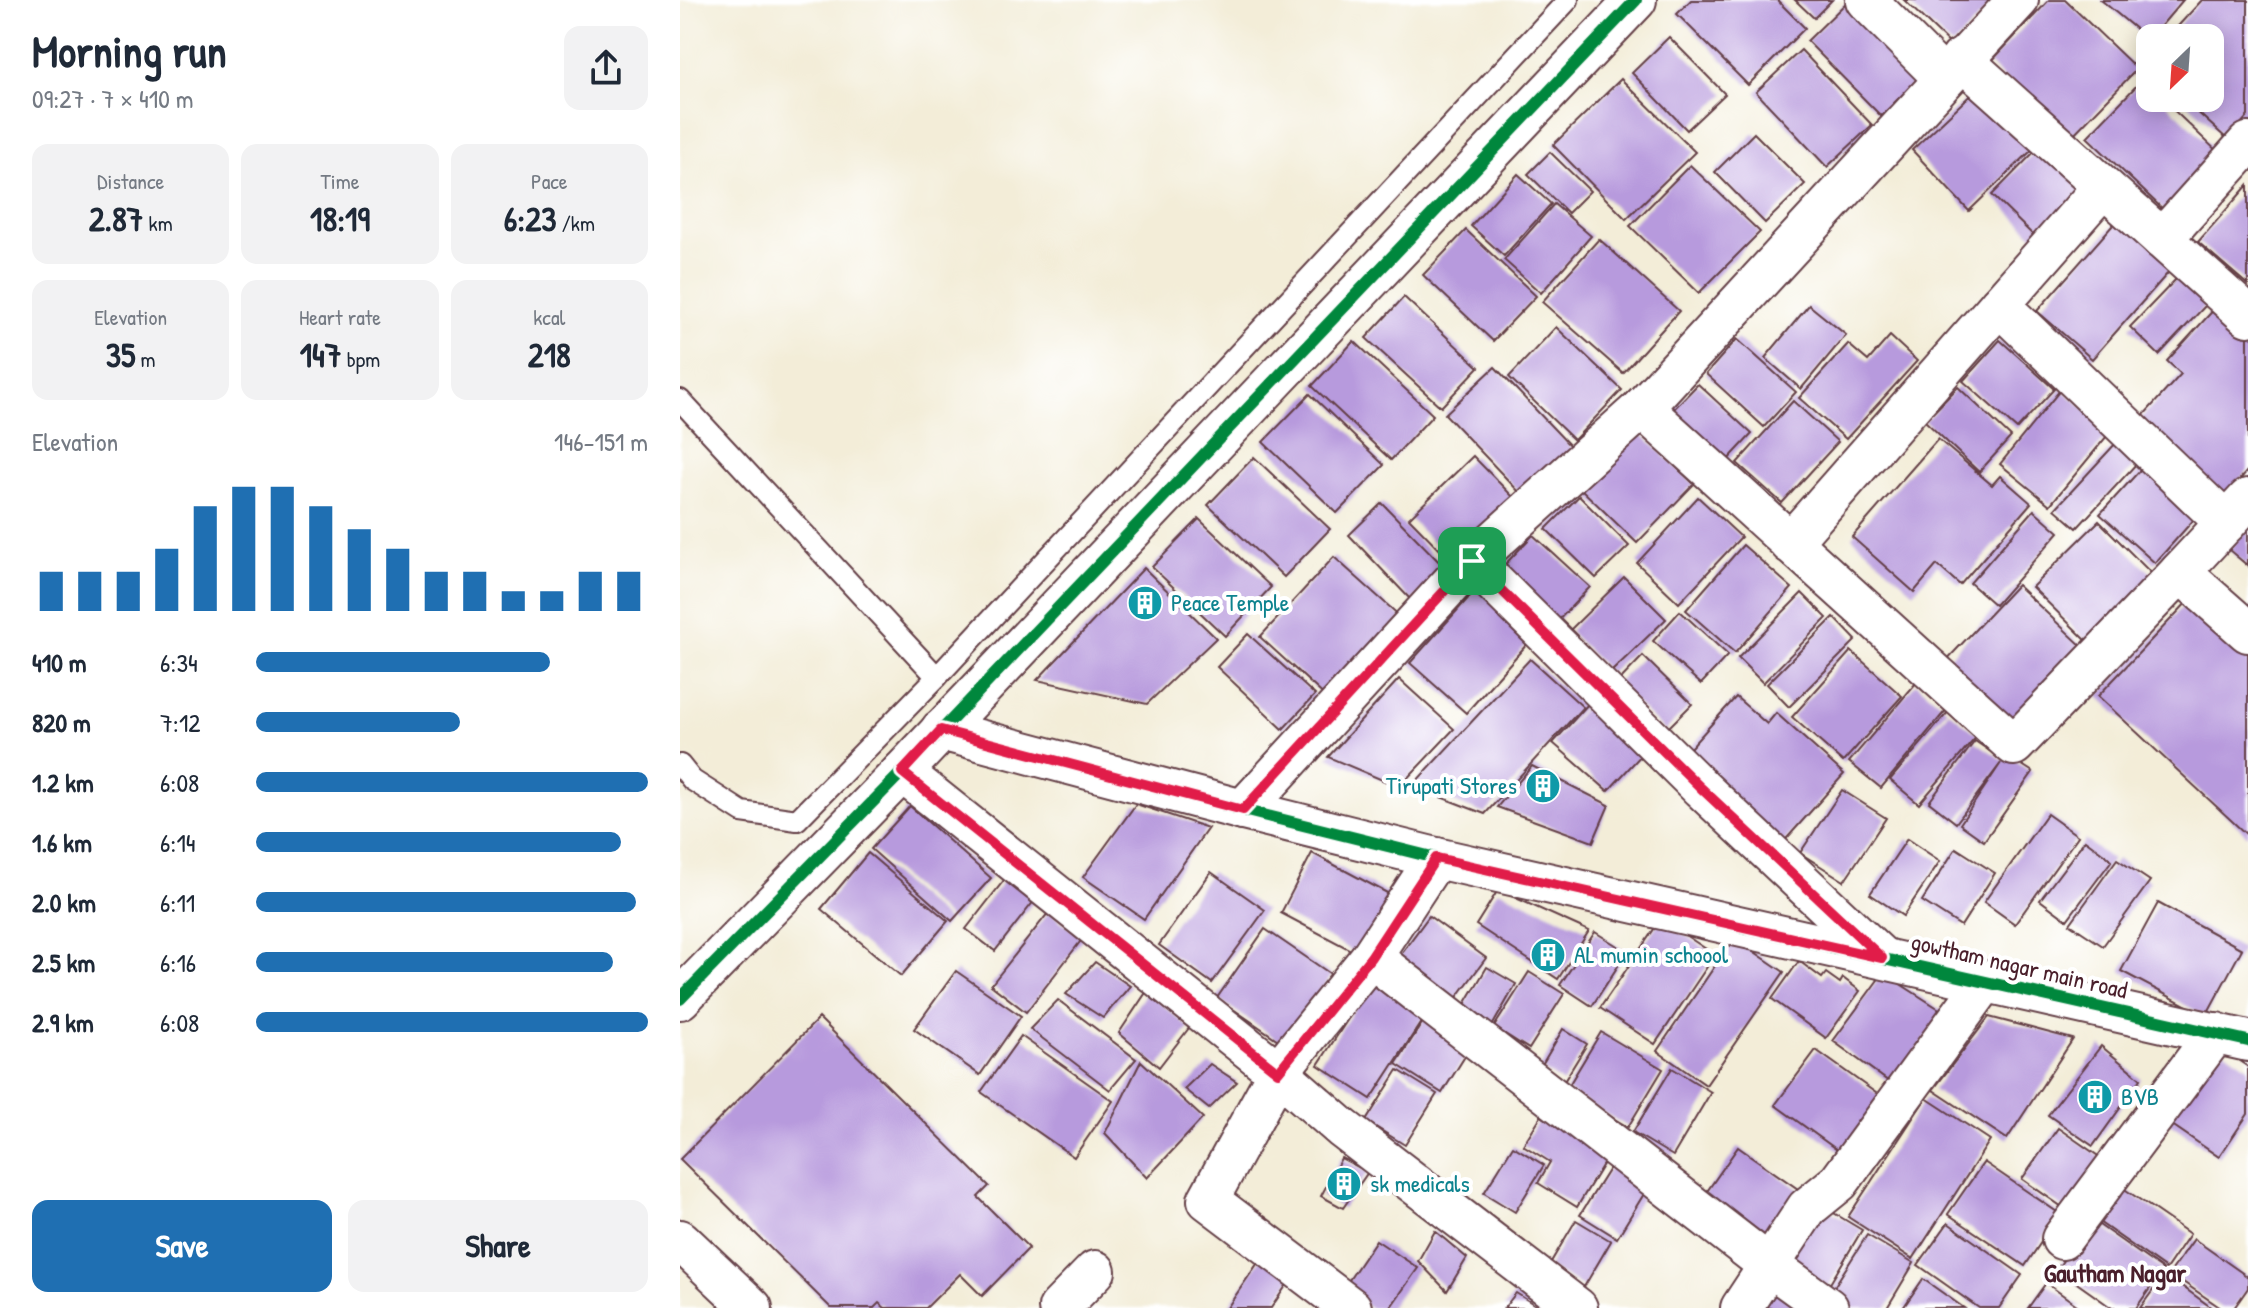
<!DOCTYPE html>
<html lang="en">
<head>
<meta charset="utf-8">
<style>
	:root { --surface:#fff; --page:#f2f2f3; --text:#1f2937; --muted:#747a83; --accent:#1f6fb2 }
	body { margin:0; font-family:"Patrick Hand",sans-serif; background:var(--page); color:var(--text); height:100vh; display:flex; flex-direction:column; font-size:30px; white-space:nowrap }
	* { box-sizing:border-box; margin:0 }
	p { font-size:26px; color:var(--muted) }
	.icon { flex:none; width:44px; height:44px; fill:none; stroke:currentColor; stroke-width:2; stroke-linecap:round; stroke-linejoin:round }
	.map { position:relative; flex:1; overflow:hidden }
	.sheet { display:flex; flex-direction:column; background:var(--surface); width:680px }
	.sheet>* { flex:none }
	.needle { width:52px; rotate:205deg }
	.controls { position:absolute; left:1456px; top:24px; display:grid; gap:16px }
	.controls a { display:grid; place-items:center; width:88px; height:88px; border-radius:16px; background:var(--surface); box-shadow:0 4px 20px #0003; font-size:40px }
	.pin { position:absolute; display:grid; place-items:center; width:68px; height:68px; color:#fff; margin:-34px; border-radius:16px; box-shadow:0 4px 12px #0006 }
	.round { display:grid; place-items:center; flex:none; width:84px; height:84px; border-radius:16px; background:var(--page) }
	.overview { display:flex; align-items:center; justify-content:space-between; height:136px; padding:0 32px }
	h1 { font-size:44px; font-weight:800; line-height:60px }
	.figures { display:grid; grid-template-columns:repeat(3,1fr); gap:12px; height:136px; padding:8px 32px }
	.figures div { display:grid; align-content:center; border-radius:16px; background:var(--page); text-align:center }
	.figures b { font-size:34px; font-weight:800 }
	.figures small { font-size:22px; font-weight:400 }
	.figures p { font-size:22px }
	.chart { height:224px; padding:16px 32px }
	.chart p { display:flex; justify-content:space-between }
	.chart svg { width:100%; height:144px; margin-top:8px; stroke:var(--accent); stroke-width:6 }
	.action { display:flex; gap:16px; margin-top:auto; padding:16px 32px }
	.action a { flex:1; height:92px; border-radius:16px; background:var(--accent); color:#fff; font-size:32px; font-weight:800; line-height:92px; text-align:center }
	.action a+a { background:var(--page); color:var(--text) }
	ul { padding:0 32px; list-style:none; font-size:26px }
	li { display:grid; grid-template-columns:128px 96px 1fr; align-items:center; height:60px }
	li i { height:20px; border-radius:10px; background:var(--accent) }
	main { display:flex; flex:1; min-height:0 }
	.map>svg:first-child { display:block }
	.building { fill:#b79add }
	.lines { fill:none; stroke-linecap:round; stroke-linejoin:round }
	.lane-casing { stroke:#633e45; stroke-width:24 }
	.street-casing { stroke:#633e45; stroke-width:44 }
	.lane { stroke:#fff; stroke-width:20 }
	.street { stroke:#fff; stroke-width:40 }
	.cycleway-casing { stroke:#fff; stroke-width:17 }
	.cycleway { stroke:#00873e; stroke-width:12 }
	.route-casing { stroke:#fff; stroke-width:16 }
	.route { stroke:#e11d48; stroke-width:10 }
	.labels { text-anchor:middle; stroke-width:8; stroke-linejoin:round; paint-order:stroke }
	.culture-label { font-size:24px; fill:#0d838f; stroke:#fff; text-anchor:start }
	.street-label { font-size:24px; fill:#4a1f2b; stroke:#fff }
	.neighbourhood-label { font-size:26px; font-weight:bold; fill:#4a1f2b; stroke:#fff }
</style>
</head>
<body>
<main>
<section class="sheet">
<div class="overview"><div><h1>Morning run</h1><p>09:27 · 7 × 410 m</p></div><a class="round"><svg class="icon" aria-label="share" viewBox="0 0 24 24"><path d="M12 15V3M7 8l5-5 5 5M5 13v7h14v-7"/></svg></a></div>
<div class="figures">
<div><p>Distance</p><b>2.87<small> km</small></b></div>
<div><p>Time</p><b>18:19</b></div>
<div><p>Pace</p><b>6:23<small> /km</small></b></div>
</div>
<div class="figures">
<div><p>Elevation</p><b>35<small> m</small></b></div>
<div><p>Heart rate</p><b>147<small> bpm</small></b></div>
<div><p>kcal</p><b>218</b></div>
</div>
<div class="chart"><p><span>Elevation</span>146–151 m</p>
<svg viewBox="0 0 160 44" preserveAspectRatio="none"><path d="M5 44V32M15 44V32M25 44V32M35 44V25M45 44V12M55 44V6M65 44V6M75 44V12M85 44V19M95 44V25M105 44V32M115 44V32M125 44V38M135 44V38M145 44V32M155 44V32"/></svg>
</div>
<ul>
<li><b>410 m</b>6:34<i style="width:75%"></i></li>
<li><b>820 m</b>7:12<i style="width:52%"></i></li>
<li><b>1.2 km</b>6:08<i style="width:100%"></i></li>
<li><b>1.6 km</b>6:14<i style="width:93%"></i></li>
<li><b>2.0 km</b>6:11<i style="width:97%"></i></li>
<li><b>2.5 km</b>6:16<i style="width:91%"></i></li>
<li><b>2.9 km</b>6:08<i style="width:100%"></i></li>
</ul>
<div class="action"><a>Save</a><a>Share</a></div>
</section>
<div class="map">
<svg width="1568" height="1308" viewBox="0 0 1568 1308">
	<rect width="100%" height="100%" fill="#fff"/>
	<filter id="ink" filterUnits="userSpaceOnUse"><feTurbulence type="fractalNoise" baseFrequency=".0125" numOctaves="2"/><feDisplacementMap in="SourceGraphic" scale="16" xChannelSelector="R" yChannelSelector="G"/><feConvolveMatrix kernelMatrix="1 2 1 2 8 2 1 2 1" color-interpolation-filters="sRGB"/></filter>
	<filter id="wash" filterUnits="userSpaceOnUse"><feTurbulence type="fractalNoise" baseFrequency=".006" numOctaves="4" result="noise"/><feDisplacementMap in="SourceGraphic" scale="32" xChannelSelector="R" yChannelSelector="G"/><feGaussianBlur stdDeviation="1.8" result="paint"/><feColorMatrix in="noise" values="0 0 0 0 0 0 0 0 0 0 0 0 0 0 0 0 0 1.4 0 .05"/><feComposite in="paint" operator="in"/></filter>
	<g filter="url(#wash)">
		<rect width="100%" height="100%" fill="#f3edd8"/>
		<g id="blocks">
			<!-- building -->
			<g class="building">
				<path d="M1011,0H1097L1125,28L1068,85L997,14Z"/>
				<path d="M1115,0H1152L1134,18Z"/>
				<path d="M1169,0L1243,74L1201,116L1127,41Z"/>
				<path d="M1224,0H1316L1272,46Z"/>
				<path d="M1369,0H1385L1457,69L1388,140L1309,64Z"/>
				<path d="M1421,0H1503L1469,40Z"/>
				<path d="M1522,0H1568V116L1547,139L1502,98H1530V38H1487Z"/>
				<path d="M989,37L1045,94L1007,130L952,73Z"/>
				<path d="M1121,50L1192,125L1147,167L1076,92Z"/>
				<path d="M941,79L1015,152L946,219L873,145Z"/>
				<path d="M1462,80L1470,88V98H1481L1542,156L1487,213L1407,137Z"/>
				<path d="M1298,88L1355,147L1289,211L1232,150Z"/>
				<path d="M1074,133L1125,184L1085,223L1035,172Z"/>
				<path d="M1364,142L1409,186L1357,239L1312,195Z"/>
				<path d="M870,152L910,191L888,213L848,174Z"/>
				<path d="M1010,165L1080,232L1019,293L950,226Z"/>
				<path d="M838,174L871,204L824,256L791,226Z"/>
				<path d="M1568,185V285L1518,242Z"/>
				<path d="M874,204L911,236L861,293L824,260Z"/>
				<path d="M1440,217L1495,265L1412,359L1357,311Z"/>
				<path d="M786,230L856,296L813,341L743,275Z"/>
				<path d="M919,239L999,311L943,373L862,302Z"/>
				<path d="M1498,277L1526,305L1479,355L1450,327Z"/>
				<path d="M724,297L799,367L761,407L686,338Z"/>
				<path d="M1129,305L1166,335L1121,389L1085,358Z"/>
				<path d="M1538,305L1568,333V470L1545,496L1461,418L1501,374L1487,361Z"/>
				<path d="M876,327L942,390L894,440L829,377Z"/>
				<path d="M1210,336L1237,361L1166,439L1119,398L1168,344L1188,361Z"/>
				<path d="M1057,339L1116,392L1084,427L1026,374Z"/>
				<path d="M1320,340L1374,389L1337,429L1283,381Z"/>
				<path d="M674,341L753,415L711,460L632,386Z"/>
				<path d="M815,367L893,449L843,496L765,414Z"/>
				<path d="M1018,384L1072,434L1044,464L990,413Z"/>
				<path d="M1278,387L1331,437L1299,472L1245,421Z"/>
				<path d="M1381,389L1432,430L1370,505L1320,464Z"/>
				<path d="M630,394L704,465L657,513L583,442Z"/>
				<path d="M1113,401L1158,442L1102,503L1057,463Z"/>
				<path d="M956,429L1014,484L957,543L899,487Z"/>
				<path d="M1258,439L1312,485L1320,476L1351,503L1280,585L1257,565L1234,592L1172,537Z"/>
				<path d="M1437,442L1458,462L1397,528L1375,509Z"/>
				<path d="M793,456L836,500L772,562L729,518Z"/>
				<path d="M574,457L650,529L604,577L528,505Z"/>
				<path d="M1471,458L1525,507L1475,563L1420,514Z"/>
				<path d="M899,496L949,546L916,578L866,529Z"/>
				<path d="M1018,497L1061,537L999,603L957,563Z"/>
				<path d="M702,503L766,569L732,601L669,535Z"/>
				<path d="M1354,510L1379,532L1315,605L1290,583Z"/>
				<path d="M519,519L591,587L545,636L472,567Z"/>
				<path d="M1419,521L1476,578L1410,644L1352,587Z"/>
				<path d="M1568,528V566L1549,550Z"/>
				<path d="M853,535L910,587L872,627L816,574Z"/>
				<path d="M1063,545L1112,588L1055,653L1006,610Z"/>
				<path d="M654,557L722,618L648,699L580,637Z"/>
				<path d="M464,568L536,638L467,704L357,680Z"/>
				<path d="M944,577L986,619L930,673L889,631Z"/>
				<path d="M801,584L856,634L786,713L730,663Z"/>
				<path d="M1337,585L1403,647L1327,727L1262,665Z"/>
				<path d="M1122,593L1147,618L1083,683L1058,658Z"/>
				<path d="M1511,598L1568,651V836L1418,696Z"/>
				<path d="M1000,611L1048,655L1021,684L973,641Z"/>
				<path d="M1154,617L1176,640L1109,707L1087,684Z"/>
				<path d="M568,634L635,695L603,729L537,667Z"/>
				<path d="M1171,651L1222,696L1163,762L1112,717Z"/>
				<path d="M963,656L1012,704L985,731L936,684Z"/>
				<path d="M850,659L903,707L805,814L732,786Z"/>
				<path d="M719,679L774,729L719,787L648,757Z"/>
				<path d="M1236,683L1267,709L1201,788L1169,762Z"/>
				<path d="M1056,697L1087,724L1096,713L1164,774L1100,846L1001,758Z"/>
				<path d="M909,703L964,752L928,791L873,743Z"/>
				<path d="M1269,711L1298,735L1239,804L1210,780Z"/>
				<path d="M1295,741L1324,761L1328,756L1353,772L1304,841L1280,824L1321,763L1276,823L1249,802Z"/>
				<path d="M852,766L929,805L913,842L817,807Z"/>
				<path d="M1162,790L1206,818L1164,881L1120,853Z"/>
				<path d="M456,804L528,828L464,919L403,877Z"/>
				<path d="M230,806L311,878L272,921L191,849Z"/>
				<path d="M1367,814L1398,836L1335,924L1304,902Z"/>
				<path d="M1227,839L1260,861L1223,916L1190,894Z"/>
				<path d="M1405,840L1432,860L1387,920L1360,900Z"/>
				<path d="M1276,848L1315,873L1281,926L1242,901Z"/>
				<path d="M188,853L268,921L221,976L141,909Z"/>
				<path d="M632,853L711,895L680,955L601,913Z"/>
				<path d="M1437,859L1470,881L1423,946L1390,924Z"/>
				<path d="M332,870L361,892L315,951L286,929Z"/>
				<path d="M531,872L585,910L532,983L479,945Z"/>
				<path d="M818,890L909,931L878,979L796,925Z"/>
				<path d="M1478,903L1562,949L1526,1016L1441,971Z"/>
				<path d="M369,912L403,938L346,1012L311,985Z"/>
				<path d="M749,916L806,958L772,1004L715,962Z"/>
				<path d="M981,919L1035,955L975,1044L920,1008Z"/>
				<path d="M585,929L652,975L604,1044L537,998Z"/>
				<path d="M915,932L947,952L912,1006L880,985Z"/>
				<path d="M1054,938L1104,972L1026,1085L977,1051Z"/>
				<path d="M1119,961L1142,978L1146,973L1160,983L1163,978L1180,991L1146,1038L1092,999Z"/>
				<path d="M415,962L450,986L423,1018L386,994Z"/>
				<path d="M807,967L836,984L811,1028L781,1011Z"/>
				<path d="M276,971L341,1016L300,1075L234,1029Z"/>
				<path d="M849,972L884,994L849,1049L814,1027Z"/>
				<path d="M1203,973L1264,1012L1212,1084L1153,1041Z"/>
				<path d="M692,982L745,1016L691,1099L638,1065Z"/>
				<path d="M467,991L509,1028L479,1067L439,1033Z"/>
				<path d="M378,1000L456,1059L430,1090L350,1029Z"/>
				<path d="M746,1017L792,1045L762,1093L716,1064Z"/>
				<path d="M1309,1017L1393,1039L1327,1139L1253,1090Z"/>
				<path d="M139,1018L309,1186L298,1197L349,1248L302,1296L280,1274L246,1308H205L199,1303L194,1308H151L0,1159Z"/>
				<path d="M883,1029L907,1044L883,1083L860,1068Z"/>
				<path d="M921,1032L983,1069L948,1127L886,1090Z"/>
				<path d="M341,1036L433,1101L394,1157L301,1092Z"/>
				<path d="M1421,1046L1461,1079L1413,1146L1368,1115Z"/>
				<path d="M1539,1047L1568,1067V1114L1539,1157L1488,1122Z"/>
				<path d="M1136,1050L1207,1101L1167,1157L1095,1105Z"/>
				<path d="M461,1061L523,1118L467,1178L425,1133Z"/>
				<path d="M530,1064L557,1082L529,1109L504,1089Z"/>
				<path d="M992,1068L1031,1092L993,1156L953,1132Z"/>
				<path d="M718,1070L757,1094L725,1145L686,1121Z"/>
				<path d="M1246,1098L1310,1140L1233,1259L1168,1217Z"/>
				<path d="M861,1116L928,1156L897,1207L858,1183L870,1162L843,1145Z"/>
				<path d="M1378,1128L1424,1160L1388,1211L1342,1179Z"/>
				<path d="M833,1146L864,1165L835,1212L804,1193Z"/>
				<path d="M1058,1147L1128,1196L1091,1249L1021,1200Z"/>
				<path d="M661,1158L688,1172L663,1208L641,1196Z"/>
				<path d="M934,1161L970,1184L937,1238L900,1215Z"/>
				<path d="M1304,1162L1380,1214L1345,1266L1268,1214Z"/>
				<path d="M1443,1188L1510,1234L1486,1269L1419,1222Z"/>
				<path d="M1137,1203L1182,1230L1148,1287L1102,1260Z"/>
				<path d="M896,1220L931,1241L904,1287L868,1267Z"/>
				<path d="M1412,1220L1483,1270L1456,1308H1432L1377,1269Z"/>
				<path d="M1268,1223L1342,1275L1319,1308H1299L1238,1265Z"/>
				<path d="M755,1231L787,1258L767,1291L738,1261Z"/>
				<path d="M1187,1235L1234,1263L1207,1308H1170L1149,1295Z"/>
				<path d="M1514,1239L1568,1277V1288L1554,1308H1541L1490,1273Z"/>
				<path d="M696,1240L738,1268L710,1308H691L663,1289Z"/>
				<path d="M586,1251L616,1271L591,1308H547Z"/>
				<path d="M1485,1274L1532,1308H1460Z"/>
				<path d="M1243,1279L1284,1308H1223Z"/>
				<path d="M1366,1283L1401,1308H1348Z"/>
				<path d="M1093,1288L1128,1308H1081Z"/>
				<path d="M836,1293L860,1308H824Z"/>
			</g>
		</g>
	</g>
	<g filter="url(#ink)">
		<use href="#blocks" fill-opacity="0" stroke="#633e45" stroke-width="2"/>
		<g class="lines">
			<defs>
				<g id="lane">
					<path d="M0,400L257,677"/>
					<path d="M0,765L12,780L62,812L117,820L257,677L888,0"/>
				</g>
				<g id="street">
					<path d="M1186,0L1264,78"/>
					<path d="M1281,59L1568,316"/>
					<path d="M1482,239L1568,143"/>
					<path d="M1319,305L1546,523"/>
					<path d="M962,408L1334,745L1500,572L1568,632"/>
					<path d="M1110,543L1423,187"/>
					<path d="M792,561L962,408L1338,0"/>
					<path d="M1500,572L1568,499"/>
					<path d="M261,730L563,810L756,858L1568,1041"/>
					<path d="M222,772L598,1072L691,957L756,858"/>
					<path d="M563,810L792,561L1021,788L1199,955"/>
					<path d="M691,957L1090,1266L1148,1308"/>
					<path d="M0,999L222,772L956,0"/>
					<path d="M1382,1239L1536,1033"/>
					<path d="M0,1240L72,1308"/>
					<path d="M379,1308L415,1271"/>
					<path d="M671,1308L528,1200L598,1072L662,1128L897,1308"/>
					<path d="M1061,1308L1127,1208L1159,1182L1306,981"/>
				</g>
			</defs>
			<!-- lane casing -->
			<use href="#lane" class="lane-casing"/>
			<!-- street casing -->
			<use href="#street" class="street-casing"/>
			<!-- lane -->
			<use href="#lane" class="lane"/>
			<!-- street -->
			<use href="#street" class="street"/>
			<defs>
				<g id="cycleway">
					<path d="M261,730L563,810L756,858L1568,1041"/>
					<path d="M0,999L222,772L956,0"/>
				</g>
			</defs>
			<!-- cycleway casing -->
			<use href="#cycleway" class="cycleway-casing"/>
			<!-- cycleway -->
			<use href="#cycleway" class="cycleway"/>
		</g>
	</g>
	<g class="lines" filter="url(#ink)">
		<defs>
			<path id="route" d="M792,561L1021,788L1202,958L756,858L691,957L598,1072L222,772L261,730L563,810Z"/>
		</defs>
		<!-- route casing -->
		<use href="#route" class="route-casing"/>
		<!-- route -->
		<use href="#route" class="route"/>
	</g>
	<!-- icons -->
	<defs>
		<symbol id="building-disc" viewBox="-11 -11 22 22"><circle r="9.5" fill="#0f9aa8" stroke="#fff"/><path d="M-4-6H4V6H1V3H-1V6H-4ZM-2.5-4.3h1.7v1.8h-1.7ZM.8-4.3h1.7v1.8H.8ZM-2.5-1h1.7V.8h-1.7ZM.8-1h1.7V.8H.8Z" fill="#fff"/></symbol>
	</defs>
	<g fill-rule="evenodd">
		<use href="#building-disc" x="445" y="583" width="40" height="40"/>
		<use href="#building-disc" x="843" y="766" width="40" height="40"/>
		<use href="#building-disc" x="848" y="935" width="40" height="40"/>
		<use href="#building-disc" x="1395" y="1077" width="40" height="40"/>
		<use href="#building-disc" x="644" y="1164" width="40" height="40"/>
	</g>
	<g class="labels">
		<!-- culture labels -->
		<g class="culture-label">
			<text x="491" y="611">Peace Temple</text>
			<text x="837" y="794" text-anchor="end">Tirupati Stores</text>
			<text x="894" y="963">AL mumin schoool</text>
			<text x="1441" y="1105">BVB</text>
			<text x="690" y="1192">sk medicals</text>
		</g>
		<!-- street labels -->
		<g class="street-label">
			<text transform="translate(1339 966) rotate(13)" y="8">gowtham nagar main road</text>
		</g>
		<!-- neighbourhood labels -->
		<g class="neighbourhood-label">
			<text x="1435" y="1282">Gautham Nagar</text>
		</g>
	</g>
</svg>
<div class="controls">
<a><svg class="needle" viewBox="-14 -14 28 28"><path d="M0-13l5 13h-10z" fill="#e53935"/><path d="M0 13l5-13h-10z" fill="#747a83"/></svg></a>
</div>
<div class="pin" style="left:792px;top:561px;background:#1e9e55"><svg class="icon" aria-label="arrive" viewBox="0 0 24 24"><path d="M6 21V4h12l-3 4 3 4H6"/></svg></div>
</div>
</main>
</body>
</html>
